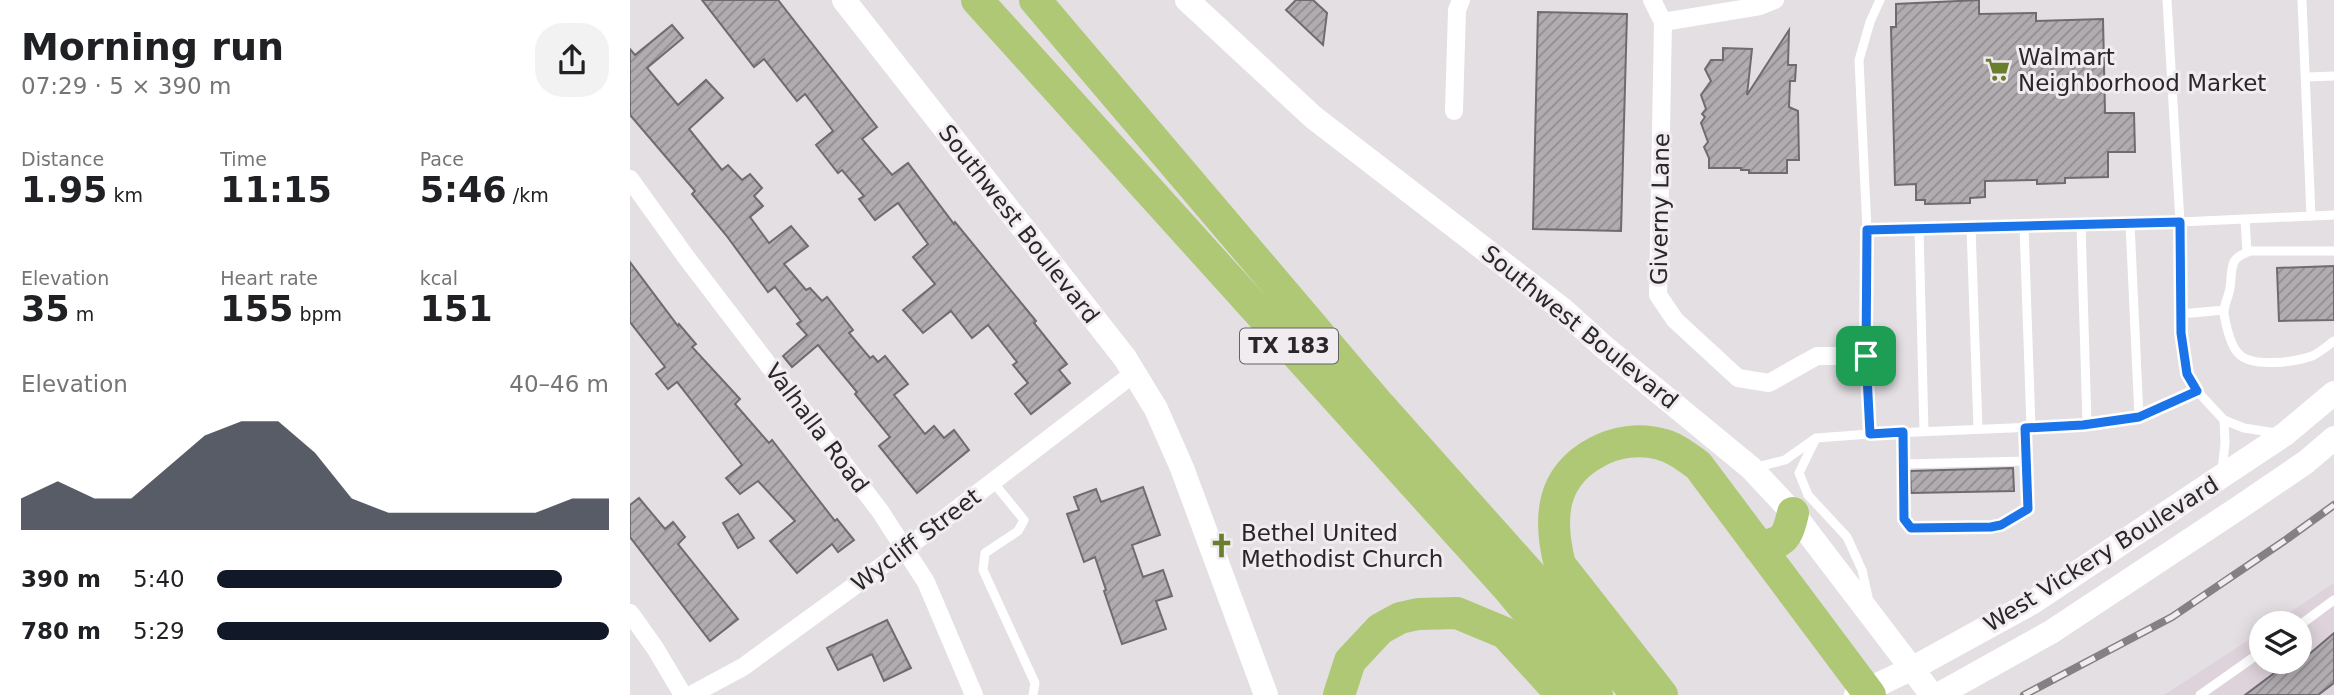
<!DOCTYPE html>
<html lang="en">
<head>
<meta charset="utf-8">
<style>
	:root { --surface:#fff; --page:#f2f2f2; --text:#202124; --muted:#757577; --accent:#111827 }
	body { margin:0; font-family:"DejaVu Sans",sans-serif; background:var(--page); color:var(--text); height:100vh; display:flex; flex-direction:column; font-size:26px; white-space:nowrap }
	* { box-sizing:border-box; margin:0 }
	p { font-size:23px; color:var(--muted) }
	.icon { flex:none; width:38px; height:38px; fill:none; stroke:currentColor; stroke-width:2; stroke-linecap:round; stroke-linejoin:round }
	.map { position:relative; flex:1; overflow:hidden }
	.panel { display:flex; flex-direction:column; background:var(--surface); width:630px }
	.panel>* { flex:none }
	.tools { position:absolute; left:1619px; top:611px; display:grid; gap:14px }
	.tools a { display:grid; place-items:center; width:63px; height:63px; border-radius:50%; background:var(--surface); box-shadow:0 4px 18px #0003; font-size:35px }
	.pin { position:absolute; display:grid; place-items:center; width:60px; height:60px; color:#fff; margin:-30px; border-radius:14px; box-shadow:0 4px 10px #0006 }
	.round { display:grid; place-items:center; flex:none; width:74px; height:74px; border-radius:28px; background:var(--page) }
	.summary { display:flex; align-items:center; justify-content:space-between; height:119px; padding:0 21px }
	h1 { font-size:38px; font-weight:700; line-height:52px }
	.metrics { display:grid; grid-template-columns:repeat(3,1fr); gap:10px; height:119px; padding:7px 21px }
	.metrics div { display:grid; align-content:center }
	.metrics b { font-size:35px; font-weight:700 }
	.metrics small { font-size:19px; font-weight:400 }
	.metrics p { font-size:19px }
	.chart { height:196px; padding:14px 21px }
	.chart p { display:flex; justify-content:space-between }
	.chart svg { width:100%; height:126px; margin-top:7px; fill:var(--accent); opacity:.7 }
	ul { padding:0 21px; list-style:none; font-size:23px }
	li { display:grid; grid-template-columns:112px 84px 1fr; align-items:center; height:52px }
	li i { height:18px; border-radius:9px; background:var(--accent) }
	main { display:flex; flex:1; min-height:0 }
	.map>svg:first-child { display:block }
	.built { fill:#ded3db }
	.building { fill:url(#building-hatch); stroke:#6f6b6e; stroke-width:2 }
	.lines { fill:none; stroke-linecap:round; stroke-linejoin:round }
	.lane { stroke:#fff; stroke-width:9 }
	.street { stroke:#fff; stroke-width:18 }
	.secondary { stroke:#fff; stroke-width:24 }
	.highway { stroke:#afc875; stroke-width:32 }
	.rail-casing { stroke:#848183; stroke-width:8 }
	.rail { stroke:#f1ecef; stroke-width:5; stroke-dasharray:16; stroke-linecap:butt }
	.route-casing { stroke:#fff; stroke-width:14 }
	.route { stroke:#1a73e8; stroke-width:9 }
	.labels { text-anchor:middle; stroke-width:6; stroke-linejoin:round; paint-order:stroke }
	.shield { fill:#f1ecef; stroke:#656264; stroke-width:2 }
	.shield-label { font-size:21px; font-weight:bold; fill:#292728 }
	.poi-label { font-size:23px; fill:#292728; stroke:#f1ecef; text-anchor:start }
	.street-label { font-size:23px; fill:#292728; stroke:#f1ecef }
</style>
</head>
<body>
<main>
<section class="panel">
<div class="summary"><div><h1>Morning run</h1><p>07:29 · 5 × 390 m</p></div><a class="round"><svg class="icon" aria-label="share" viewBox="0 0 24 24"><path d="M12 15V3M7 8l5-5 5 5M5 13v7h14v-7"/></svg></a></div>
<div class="metrics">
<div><p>Distance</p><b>1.95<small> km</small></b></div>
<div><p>Time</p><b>11:15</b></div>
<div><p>Pace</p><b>5:46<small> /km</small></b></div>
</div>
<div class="metrics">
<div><p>Elevation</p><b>35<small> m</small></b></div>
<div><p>Heart rate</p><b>155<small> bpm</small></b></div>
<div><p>kcal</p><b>151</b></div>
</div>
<div class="chart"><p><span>Elevation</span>40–46 m</p>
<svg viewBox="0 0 160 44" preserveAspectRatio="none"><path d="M0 44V33L10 27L20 33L30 33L40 22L50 11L60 6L70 6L80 17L90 33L100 38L110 38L120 38L130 38L140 38L150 33L160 33V44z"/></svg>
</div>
<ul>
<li><b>390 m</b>5:40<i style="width:88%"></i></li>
<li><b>780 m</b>5:29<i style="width:100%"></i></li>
</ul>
</section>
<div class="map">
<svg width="1704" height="695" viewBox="0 0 1704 695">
	<defs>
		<pattern id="building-hatch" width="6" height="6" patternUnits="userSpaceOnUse" patternTransform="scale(1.75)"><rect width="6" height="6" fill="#b1acb0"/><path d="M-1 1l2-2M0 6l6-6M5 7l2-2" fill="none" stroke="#908c8f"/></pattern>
	</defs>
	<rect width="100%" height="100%" fill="#e3dfe2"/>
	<!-- built -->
	<path class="built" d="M1704,583V695H1534L1631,632V662H1670V623H1644Z"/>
	<!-- building -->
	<g class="building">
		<path d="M72,0H148L247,127L232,139L262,175L278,163L324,224L325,222L406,321L404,323L437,364L429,370L440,383L401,414L385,394L398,383L383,365L387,362L358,325L342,338L321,311L293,333L273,310L305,284L283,257L298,244L268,203L245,220L229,199L234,196L212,170L208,173L186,145L203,131L175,94L167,101L134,59L124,67Z"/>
		<path d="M666,0H683L697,13L693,45L656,10Z"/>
		<path d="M1349,0V14L1406,13V21L1473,19L1475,113H1504L1505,152H1478V177L1435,178V183L1407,184V180L1355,181V197L1340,198V203L1295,204V200H1286V184L1265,185L1261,27H1266V4Z"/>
		<path d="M908,12L997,14L991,231L903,229Z"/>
		<path d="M42,25L53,38L17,68L48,105L76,80L93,98L59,129L92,170L98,165L112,180L120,174L132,188L124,196L133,206L120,217L139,243L161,226L178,246L154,264L176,290L180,288L192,301L197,297L223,330L219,333L240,358L243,356L248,362L255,356L278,384L264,395L295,434L304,426L314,438L324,430L339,450L287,493L249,446L260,437L225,394L227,392L188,345L162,367L153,356L177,335L167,324L171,321L145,287L138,292L96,235L62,194L65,191L0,115V49L5,55Z"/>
		<path d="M1159,30L1158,65H1166L1165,81H1160L1159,107L1168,111L1169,160H1157V173H1119V170H1111V168H1079V158L1074,147L1078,142L1071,123L1075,117L1072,114L1076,109L1071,95L1081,81L1075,69L1081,60H1093V48L1122,49L1117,95Z"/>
		<path d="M0,262L48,326L49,324L66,344L62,347L110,399L105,404L139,443L142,440L205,521L207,519L224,540L208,552L202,544L167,573L140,541L165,521L128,481L110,494L96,478L112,465L47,382L38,389L26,374L35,367L0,322Z"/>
		<path d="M1704,266V320L1649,321L1647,268Z"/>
		<path d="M1383,468L1384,491L1281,493L1280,471Z"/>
		<path d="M513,487L530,535L502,545L513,577L533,570L542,596L526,601L536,629L492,644L474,591L476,590L465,557L454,562L437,514L449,510L444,497L466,489L471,502Z"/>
		<path d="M9,498L35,529L43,522L55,537L48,544L108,619L80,641L0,537V505Z"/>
		<path d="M108,514L124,538L108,548L93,523Z"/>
		<path d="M257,620L281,668L254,681L242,654L208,670L197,648Z"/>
		<path d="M1704,633V683L1688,695H1615L1659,662H1670Z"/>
	</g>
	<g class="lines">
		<!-- lane -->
		<g class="lane">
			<path d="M1537,0L1550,222L1551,333L1557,374L1567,391L1594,420L1614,428L1646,433"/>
			<path d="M1672,0L1681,216"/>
			<path d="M1677,77L1704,76"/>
			<path d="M1615,219L1617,252"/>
			<path d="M1500,223L1509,417"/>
			<path d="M1451,225L1457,424"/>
			<path d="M1394,226L1401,427"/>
			<path d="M1341,227L1348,429"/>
			<path d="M1289,229L1294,431"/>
			<path d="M1237,230L1550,222L1704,215"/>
			<path d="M1704,251H1621C1598,258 1603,267 1600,288C1599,296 1593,306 1594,314C1596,325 1600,346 1609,354C1622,368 1665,362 1682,356C1689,353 1697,346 1704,341"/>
			<path d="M1551,314L1594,310"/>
			<path d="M1273,432V464L1396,461L1395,427"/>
			<path d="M1240,434L1236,356L1237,230L1229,60L1240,22L1250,0"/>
			<path d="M1185,440L1169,473L1178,495L1217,537L1232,570L1238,597"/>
			<path d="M1273,464L1274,519L1276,525L1281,528L1361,527L1371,525L1398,510L1396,461"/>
			<path d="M1123,468L1155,460L1186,438L1240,434L1453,425L1509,417L1567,391"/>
			<path d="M1592,470L1595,443L1594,420"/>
			<path d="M363,482L394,520L388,531L355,553L353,570L405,683L403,695"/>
			<path d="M1670,625L1704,600"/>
			<path d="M1570,695L1631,652"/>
		</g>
		<!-- street -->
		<g class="street">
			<path d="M1022,0L1033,22L1028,295L1045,320L1108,378L1139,383L1187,356H1236"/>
			<path d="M1033,22L1130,6L1145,0"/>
			<path d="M824,111L827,10L831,0"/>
			<path d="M0,179L56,257L250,511L296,582L344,695"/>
			<path d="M0,613L25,648L53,695"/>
			<path d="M61,695L113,667L275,549L503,374"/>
		</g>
		<!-- secondary -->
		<g class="secondary">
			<path d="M214,0L495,358L526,409L552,468L636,695"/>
			<path d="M557,0L683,117L932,309L974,347L1121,468L1163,513L1302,695"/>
			<path d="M1226,695L1283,668L1403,602L1655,434L1704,393"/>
			<path d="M1308,695L1421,632L1610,507L1676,462L1704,438"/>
		</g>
		<!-- highway -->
		<g class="highway">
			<path d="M347,0L878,588L967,695"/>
			<path d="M405,0L750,406L1008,695"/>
			<path d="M1129,547C1155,542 1157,538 1163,513"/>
			<path d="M709,695L720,661L750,629L770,618L788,614L827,613L875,633L932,695"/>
			<path d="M1032,695L930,565C918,518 921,476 967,452C985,442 1010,438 1030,444C1045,447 1056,457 1068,465L1240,695"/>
		</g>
		<defs>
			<path id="rail" d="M1394,695L1542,617L1657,539L1704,505"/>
		</defs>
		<!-- rail casing -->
		<use href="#rail" class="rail-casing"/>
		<!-- rail -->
		<use href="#rail" class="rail"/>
	</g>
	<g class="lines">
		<defs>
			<path id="route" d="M1550,222L1551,333L1557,374L1567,391L1509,417L1453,425L1395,428L1398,509L1371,525L1361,527L1281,528L1274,519L1273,432L1240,434L1236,356L1237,230Z"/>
		</defs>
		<!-- route casing -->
		<use href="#route" class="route-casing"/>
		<!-- route -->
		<use href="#route" class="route"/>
	</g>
	<!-- icons -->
	<defs>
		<symbol id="supermarket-bare" viewBox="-9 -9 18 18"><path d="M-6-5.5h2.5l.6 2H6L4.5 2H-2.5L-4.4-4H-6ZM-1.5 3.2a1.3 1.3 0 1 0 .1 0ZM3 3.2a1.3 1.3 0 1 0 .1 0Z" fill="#697e2f" stroke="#f1ecef" stroke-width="2.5" paint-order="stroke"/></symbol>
		<symbol id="church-bare" viewBox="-9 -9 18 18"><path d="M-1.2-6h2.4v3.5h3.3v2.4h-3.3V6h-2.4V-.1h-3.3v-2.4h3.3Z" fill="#697e2f" stroke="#f1ecef" stroke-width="2.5" paint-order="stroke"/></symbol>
	</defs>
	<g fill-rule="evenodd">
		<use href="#supermarket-bare" x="1350" y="52" width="35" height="35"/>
		<use href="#church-bare" x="574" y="528" width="35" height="35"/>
	</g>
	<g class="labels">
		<!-- shield labels -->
		<rect class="shield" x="610" y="328.5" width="98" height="35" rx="5"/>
		<g class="shield-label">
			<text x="659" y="353">TX 183</text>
		</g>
		<!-- poi labels -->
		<g class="poi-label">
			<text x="1388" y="65">Walmart<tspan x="1388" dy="26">Neighborhood Market</tspan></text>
			<text x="611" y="541">Bethel United<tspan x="611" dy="26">Methodist Church</tspan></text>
		</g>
		<!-- street labels -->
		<g class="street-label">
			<text transform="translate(1030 209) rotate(-89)" y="8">Giverny Lane</text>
			<text transform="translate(389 224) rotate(52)" y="8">Southwest Boulevard</text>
			<text transform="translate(950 327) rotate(39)" y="8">Southwest Boulevard</text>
			<text transform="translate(187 428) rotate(53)" y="8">Valhalla Road</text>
			<text transform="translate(286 540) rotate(-37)" y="8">Wycliff Street</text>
			<text transform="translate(1471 554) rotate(-32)" y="8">West Vickery Boulevard</text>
		</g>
	</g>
</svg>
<div class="tools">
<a><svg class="icon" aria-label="layers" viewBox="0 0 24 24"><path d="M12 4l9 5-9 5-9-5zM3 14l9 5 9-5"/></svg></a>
</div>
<div class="pin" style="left:1236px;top:356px;background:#1e9e55"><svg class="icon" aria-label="arrive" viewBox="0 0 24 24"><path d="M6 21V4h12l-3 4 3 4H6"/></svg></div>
</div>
</main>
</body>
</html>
